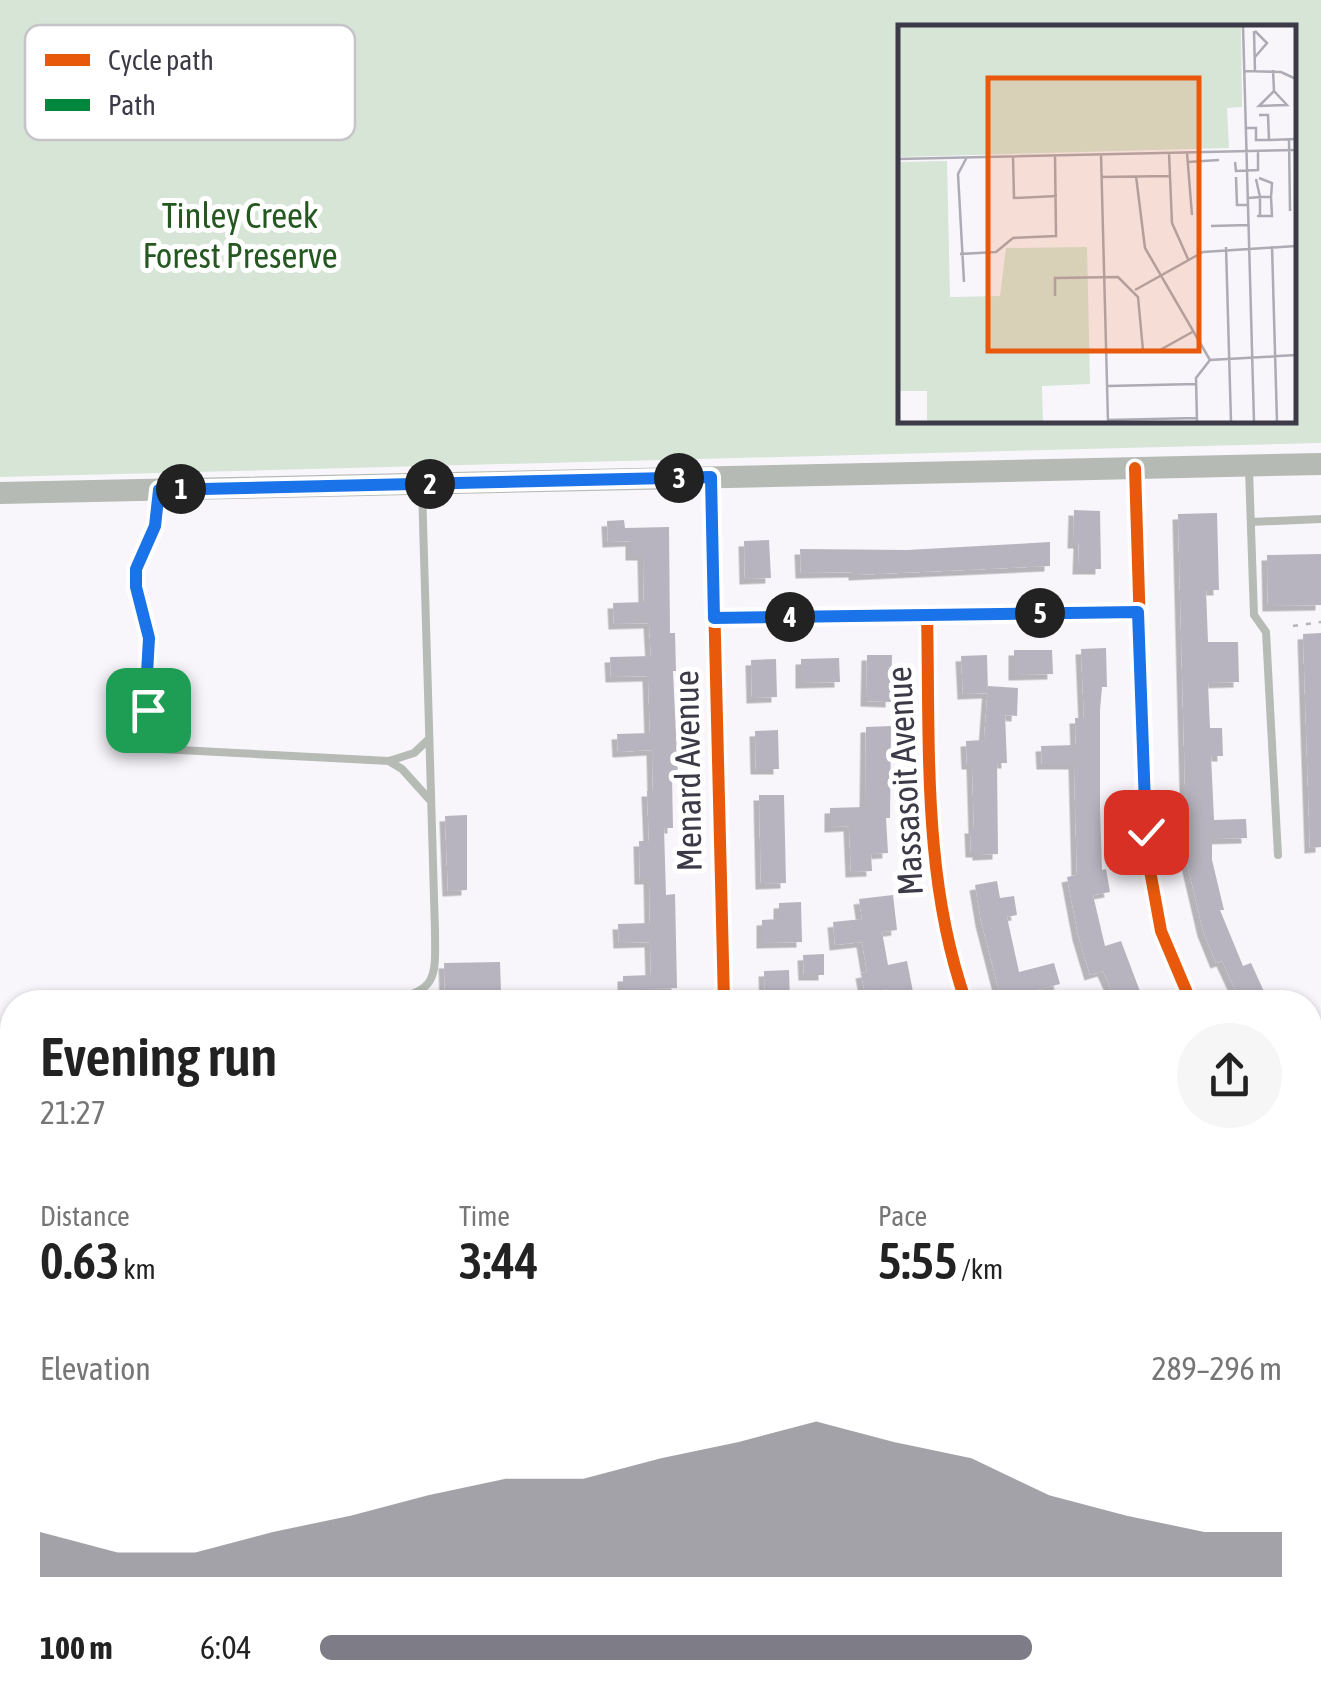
<!DOCTYPE html>
<html lang="en">
<head>
<meta charset="utf-8">
<style>
	:root { --surface:#fff; --page:#f6f6f6; --text:#222; --muted:#767676; --accent:#7e7c86 }
	body { margin:0; font-family:"Asap Condensed",sans-serif; background:var(--page); color:var(--text); height:100vh; display:flex; flex-direction:column; font-size:38px; white-space:nowrap }
	* { box-sizing:border-box; margin:0 }
	p { font-size:32px; color:var(--muted) }
	.icon { flex:none; width:55px; height:55px; fill:none; stroke:currentColor; stroke-width:2; stroke-linecap:round; stroke-linejoin:round }
	.map { position:relative; flex:1; overflow:hidden }
	.panel { position:absolute; left:0px; top:990px; width:1322px; height:718px; display:flex; flex-direction:column; background:var(--surface); border-radius:40px 40px 0 0; box-shadow:0 2px 8px #0004 }
	.panel>* { flex:none }
	.pin { position:absolute; display:grid; place-items:center; width:85px; height:85px; color:#fff; margin:-42px; border-radius:20px; box-shadow:0 5px 15px #0006 }
	.km { position:absolute; width:50px; height:50px; margin:-25px; border-radius:50%; background:#222; color:#fff; font-size:28px; line-height:50px; text-align:center }
	.round { display:grid; place-items:center; flex:none; width:105px; height:105px; border-radius:52px; background:var(--page) }
	.overview { display:flex; align-items:center; justify-content:space-between; height:170px; padding:0 40px }
	h1 { font-size:55px; font-weight:600; line-height:75px }
	.stats { display:grid; grid-template-columns:repeat(3,1fr); gap:15px; height:170px; padding:10px 40px }
	.stats div { display:grid; align-content:center }
	.stats b { font-size:50px; font-weight:600 }
	.stats small { font-size:28px; font-weight:400 }
	.stats p { font-size:28px }
	.chart { height:280px; padding:20px 40px }
	.chart p { display:flex; justify-content:space-between }
	.chart svg { width:100%; height:180px; margin-top:10px; fill:var(--accent); opacity:.7 }
	ul { padding:0 40px; list-style:none; font-size:32px }
	li { display:grid; grid-template-columns:160px 120px 1fr; align-items:center; height:75px }
	li i { height:25px; border-radius:12px; background:var(--accent) }
	.map>svg:first-child { display:block }
	.green { fill:#d6e5d6; fill-rule:evenodd }
	.building { fill:#b7b4bf; filter:url(#shadow) }
	.lines { fill:none; stroke-linecap:round; stroke-linejoin:round }
	.path { stroke:#b3b5b4; stroke-width:2.5; stroke-dasharray:5 8; stroke-linecap:butt }
	.lane { stroke:#b7bbb6; stroke-width:8 }
	.street { stroke:#b7bbb6; stroke-width:15 }
	.secondary { stroke:#b6bab5; stroke-width:22 }
	.quiet { stroke:#00873e; stroke-width:10; stroke-dasharray:20 10; stroke-linecap:butt }
	.cycleway-casing { stroke:#fff; stroke-width:19 }
	.cycleway { stroke:#e8590c; stroke-width:12 }
	.route-casing { stroke:#fff; stroke-width:20 }
	.route { stroke:#1a73e8; stroke-width:12 }
	.labels { text-anchor:middle; stroke-width:10; stroke-linejoin:round; paint-order:stroke }
	.park-label { font-size:35px; fill:#255821; stroke:#fff }
	.street-label { font-size:35px; fill:#3d3a47; stroke:#fff }
	.inset-road { fill:none; stroke:#adabb3; stroke-width:2.5 }
	.view { fill:#e8590c; fill-opacity:0.15; stroke:#e8590c; stroke-width:5 }
	.inset-edge { fill:none; stroke:#3d3a47; stroke-width:5 }
	.key { fill:#fff; stroke:#c5c4c8; stroke-width:2.5 }
	.key-label { font-size:28px; fill:#3d3a47 }
</style>
</head>
<body>
<div class="map">
<svg width="1321" height="1707" viewBox="0 0 1321 1707">
	<defs>
		<filter id="shadow"><feDropShadow dx="-5.5" dy="5.5" stdDeviation="0" flood-color="#0004"/></filter>
	</defs>
	<rect width="100%" height="100%" fill="#f8f6fb"/>
	<!-- green -->
	<g class="green">
		<path d="M0,0H1321V443L0,477ZM901,28H1294V420H901Z"/>
		<path d="M12,1365V1695H634L635,1707H0V1366Z"/>
	</g>
	<!-- building -->
	<g class="building">
		<path d="M1074,510L1100,511L1101,569H1078L1079,543H1073Z"/>
		<path d="M1217,513L1219,590H1206L1208,642H1238L1239,682L1208,683L1210,728H1222L1223,756H1211L1214,820L1246,819L1247,838L1212,839V860L1224,910H1220L1243,966L1251,963L1267,998L1256,1002H1241L1222,961L1216,963L1203,931L1187,863L1178,514Z"/>
		<path d="M624,520L625,528L669,527L670,633H675L676,671H673L678,777H672L673,828H664L666,895L675,894L677,988L642,989V995H623V976L651,975L650,942L619,943L618,924L650,923L649,879H640L639,841H649L647,791H653L652,750L618,752L617,734L650,733L648,676L611,677L610,657L651,656L649,623L614,624L613,603L644,602L643,555H631V541L608,542L607,521Z"/>
		<path d="M769,540L771,578L745,579L744,541Z"/>
		<path d="M1050,542V566L854,575V572L801,573L800,549L907,550Z"/>
		<path d="M1321,554V605L1268,606L1267,555Z"/>
		<path d="M1321,633V847L1310,848L1303,634Z"/>
		<path d="M1106,648L1107,687H1102L1100,710V809L1102,870L1106,869L1110,892L1093,895L1105,946L1121,941L1144,1002H1117L1103,971L1090,975L1078,935L1067,877L1077,875L1074,764H1042L1041,746L1076,745L1075,718H1084L1081,649Z"/>
		<path d="M1014,650H1052L1053,674L1014,675Z"/>
		<path d="M867,655H892L891,702L866,701Z"/>
		<path d="M987,655L988,693L963,694L961,656Z"/>
		<path d="M839,658L840,682L801,683V659Z"/>
		<path d="M776,659L777,697L752,698L751,660Z"/>
		<path d="M988,686L1018,688L1017,716L1005,715L1007,763H997L998,854L978,855V852H971L970,828H974L972,764H967L966,741L984,740Z"/>
		<path d="M891,726L890,818H886L888,853L871,854L872,871L851,872L849,826L830,827V808L865,807L866,727Z"/>
		<path d="M778,730L779,769H756L755,731Z"/>
		<path d="M759,795H784L786,883L761,884Z"/>
		<path d="M467,815V890L448,891L445,816Z"/>
		<path d="M997,881L1000,898L1014,896L1017,915L1007,917L1019,972L1054,963L1060,984L1026,993L1028,1002H1002L981,921L975,885Z"/>
		<path d="M893,895L897,930L882,932L888,965L907,961L915,1002H890L887,989L865,994L861,973L867,972L862,942L835,945L833,922L862,919L859,899Z"/>
		<path d="M801,902L802,942L762,943V920L779,919V903Z"/>
		<path d="M824,954V975H804L803,955Z"/>
		<path d="M500,962L501,992L445,993L444,963Z"/>
		<path d="M789,970L790,1002H765L764,971Z"/>
	</g>
	<g class="lines">
		<!-- path -->
		<path class="path" d="M1293,626L1321,622"/>
		<!-- lane -->
		<g class="lane">
			<path d="M1249,470L1254,615L1266,632L1278,855"/>
			<path d="M159,494L155,526L136,569V587L149,637L146,691L148,710L160,749L389,761L414,753L429,739"/>
			<path d="M1251,522L1321,519"/>
			<path d="M389,761L402,769L429,799"/>
			<path d="M152,1002L211,998H394C440,992 435,970 435,931L422,488"/>
			<path d="M0,1093H12"/>
		</g>
		<!-- street -->
		<g class="street">
			<path d="M1135,468L1147,854L1161,931L1191,1002"/>
			<path d="M711,477L724,1002"/>
			<path d="M927,614C930,744 922,878 966,1002"/>
			<path d="M714,618L1138,612"/>
			<path d="M1310,1106L1321,1101"/>
			<path d="M1310,1621L1321,1640"/>
			<path d="M742,1695V1707"/>
			<path d="M968,1695L969,1702L1002,1707"/>
			<path d="M1067,1707L1101,1695"/>
		</g>
		<!-- secondary -->
		<path class="secondary" d="M0,493L1321,464"/>
		<!-- quiet -->
		<path class="quiet" d="M627,1695V1707"/>
		<defs>
			<g id="cycleway">
				<path d="M1135,468L1147,854L1161,931L1191,1002"/>
				<path d="M711,477L724,1002"/>
				<path d="M927,614C930,744 922,878 966,1002"/>
			</g>
		</defs>
		<!-- cycleway casing -->
		<use href="#cycleway" class="cycleway-casing"/>
		<!-- cycleway -->
		<use href="#cycleway" class="cycleway"/>
	</g>
	<g class="lines">
		<defs>
			<path id="route" d="M148,710L146,691L149,638L136,587V569L155,526L159,490L711,477L714,618L1138,612L1146,832"/>
		</defs>
		<!-- route casing -->
		<use href="#route" class="route-casing"/>
		<!-- route -->
		<use href="#route" class="route"/>
	</g>
	<g class="labels">
		<!-- park labels -->
		<g class="park-label">
			<text x="240" y="228">Tinley Creek<tspan x="240" dy="40">Forest Preserve</tspan></text>
		</g>
		<!-- street labels -->
		<g class="street-label">
			<text transform="translate(688 771) rotate(-91)" y="12">Menard Avenue</text>
			<text transform="translate(905 781) rotate(-93)" y="12">Massasoit Avenue</text>
		</g>
	</g>
	<!-- overview -->
	<g transform="translate(898 25)">
		<rect width="398" height="398" fill="#f8f6fb"/>
		<path d="M0,0H343L344,82L329,83L331,123L0,132ZM49,136L52,272L102,271L108,223L189,222L192,359L144,361L145,397H29V366H0V137Z" fill="#d6e5d6"/>
		<path class="inset-road" d="M345,0L356,397M356,6L357,46M357,32L369,18L357,6M375,45L376,66L389,80L361,81L376,66M347,46L383,47L398,54M361,90H370L371,115L398,114M348,103H358V115H371M391,114L392,186M271,128L274,198L290,234M289,128L294,190M203,129L210,397M115,131L116,173L159,171M0,134L398,125M290,137L321,135M337,137L338,146L360,145V126M238,151L247,223L312,335M204,152L272,151M338,152L339,180H350M361,153L374,158L373,172H362V191M350,173L362,172L358,154M359,191H374L373,172M313,201L351,200M374,221L379,397M328,222L333,397M62,229L98,227L115,213L158,211L157,131M66,257L60,149L69,132M237,265L305,227L398,221M157,271V253L220,252L240,272L245,325H262L296,306M210,361L298,359M210,395L299,393M299,397L298,353L312,335L398,330"/>
		<path class="view" d="M90,53H301V326H90Z"/>
		<rect width="398" height="398" class="inset-edge"/>
	</g>
	<!-- legend -->
	<rect x="25" y="25" width="330" height="115" rx="15" class="key"/>
	<rect x="45" y="54" width="45" height="12" fill="#e8590c"/>
	<rect x="45" y="99" width="45" height="12" fill="#00873e"/>
	<g class="key-label">
		<text x="108" y="70">Cycle path</text>
		<text x="108" y="115">Path</text>
	</g>
</svg>
<div class="pin" style="left:148px;top:710px;background:#1e9e55"><svg class="icon" aria-label="arrive" viewBox="0 0 24 24"><path d="M6 21V4h12l-3 4 3 4H6"/></svg></div>
<div class="pin" style="left:1146px;top:832px;background:#d93025"><svg class="icon" aria-label="check" viewBox="0 0 24 24"><path d="M5 12l5 5 9-10"/></svg></div>
<b class="km" style="left:181px;top:489px">1</b>
<b class="km" style="left:430px;top:484px">2</b>
<b class="km" style="left:679px;top:478px">3</b>
<b class="km" style="left:790px;top:617px">4</b>
<b class="km" style="left:1040px;top:613px">5</b>
<section class="panel">
<div class="overview"><div><h1>Evening run</h1><p>21:27</p></div><a class="round"><svg class="icon" aria-label="share" viewBox="0 0 24 24"><path d="M12 15V3M7 8l5-5 5 5M5 13v7h14v-7"/></svg></a></div>
<div class="stats">
<div><p>Distance</p><b>0.63<small> km</small></b></div>
<div><p>Time</p><b>3:44</b></div>
<div><p>Pace</p><b>5:55<small> /km</small></b></div>
</div>
<div class="chart"><p><span>Elevation</span>289–296 m</p>
<svg viewBox="0 0 160 44" preserveAspectRatio="none"><path d="M0 44V33L10 38L20 38L30 33L40 29L50 24L60 20L70 20L80 15L90 11L100 6L110 11L120 15L130 24L140 29L150 33L160 33V44z"/></svg>
</div>
<ul>
<li><b>100 m</b>6:04<i style="width:74%"></i></li>
</ul>
</section>
</div>
</body>
</html>
